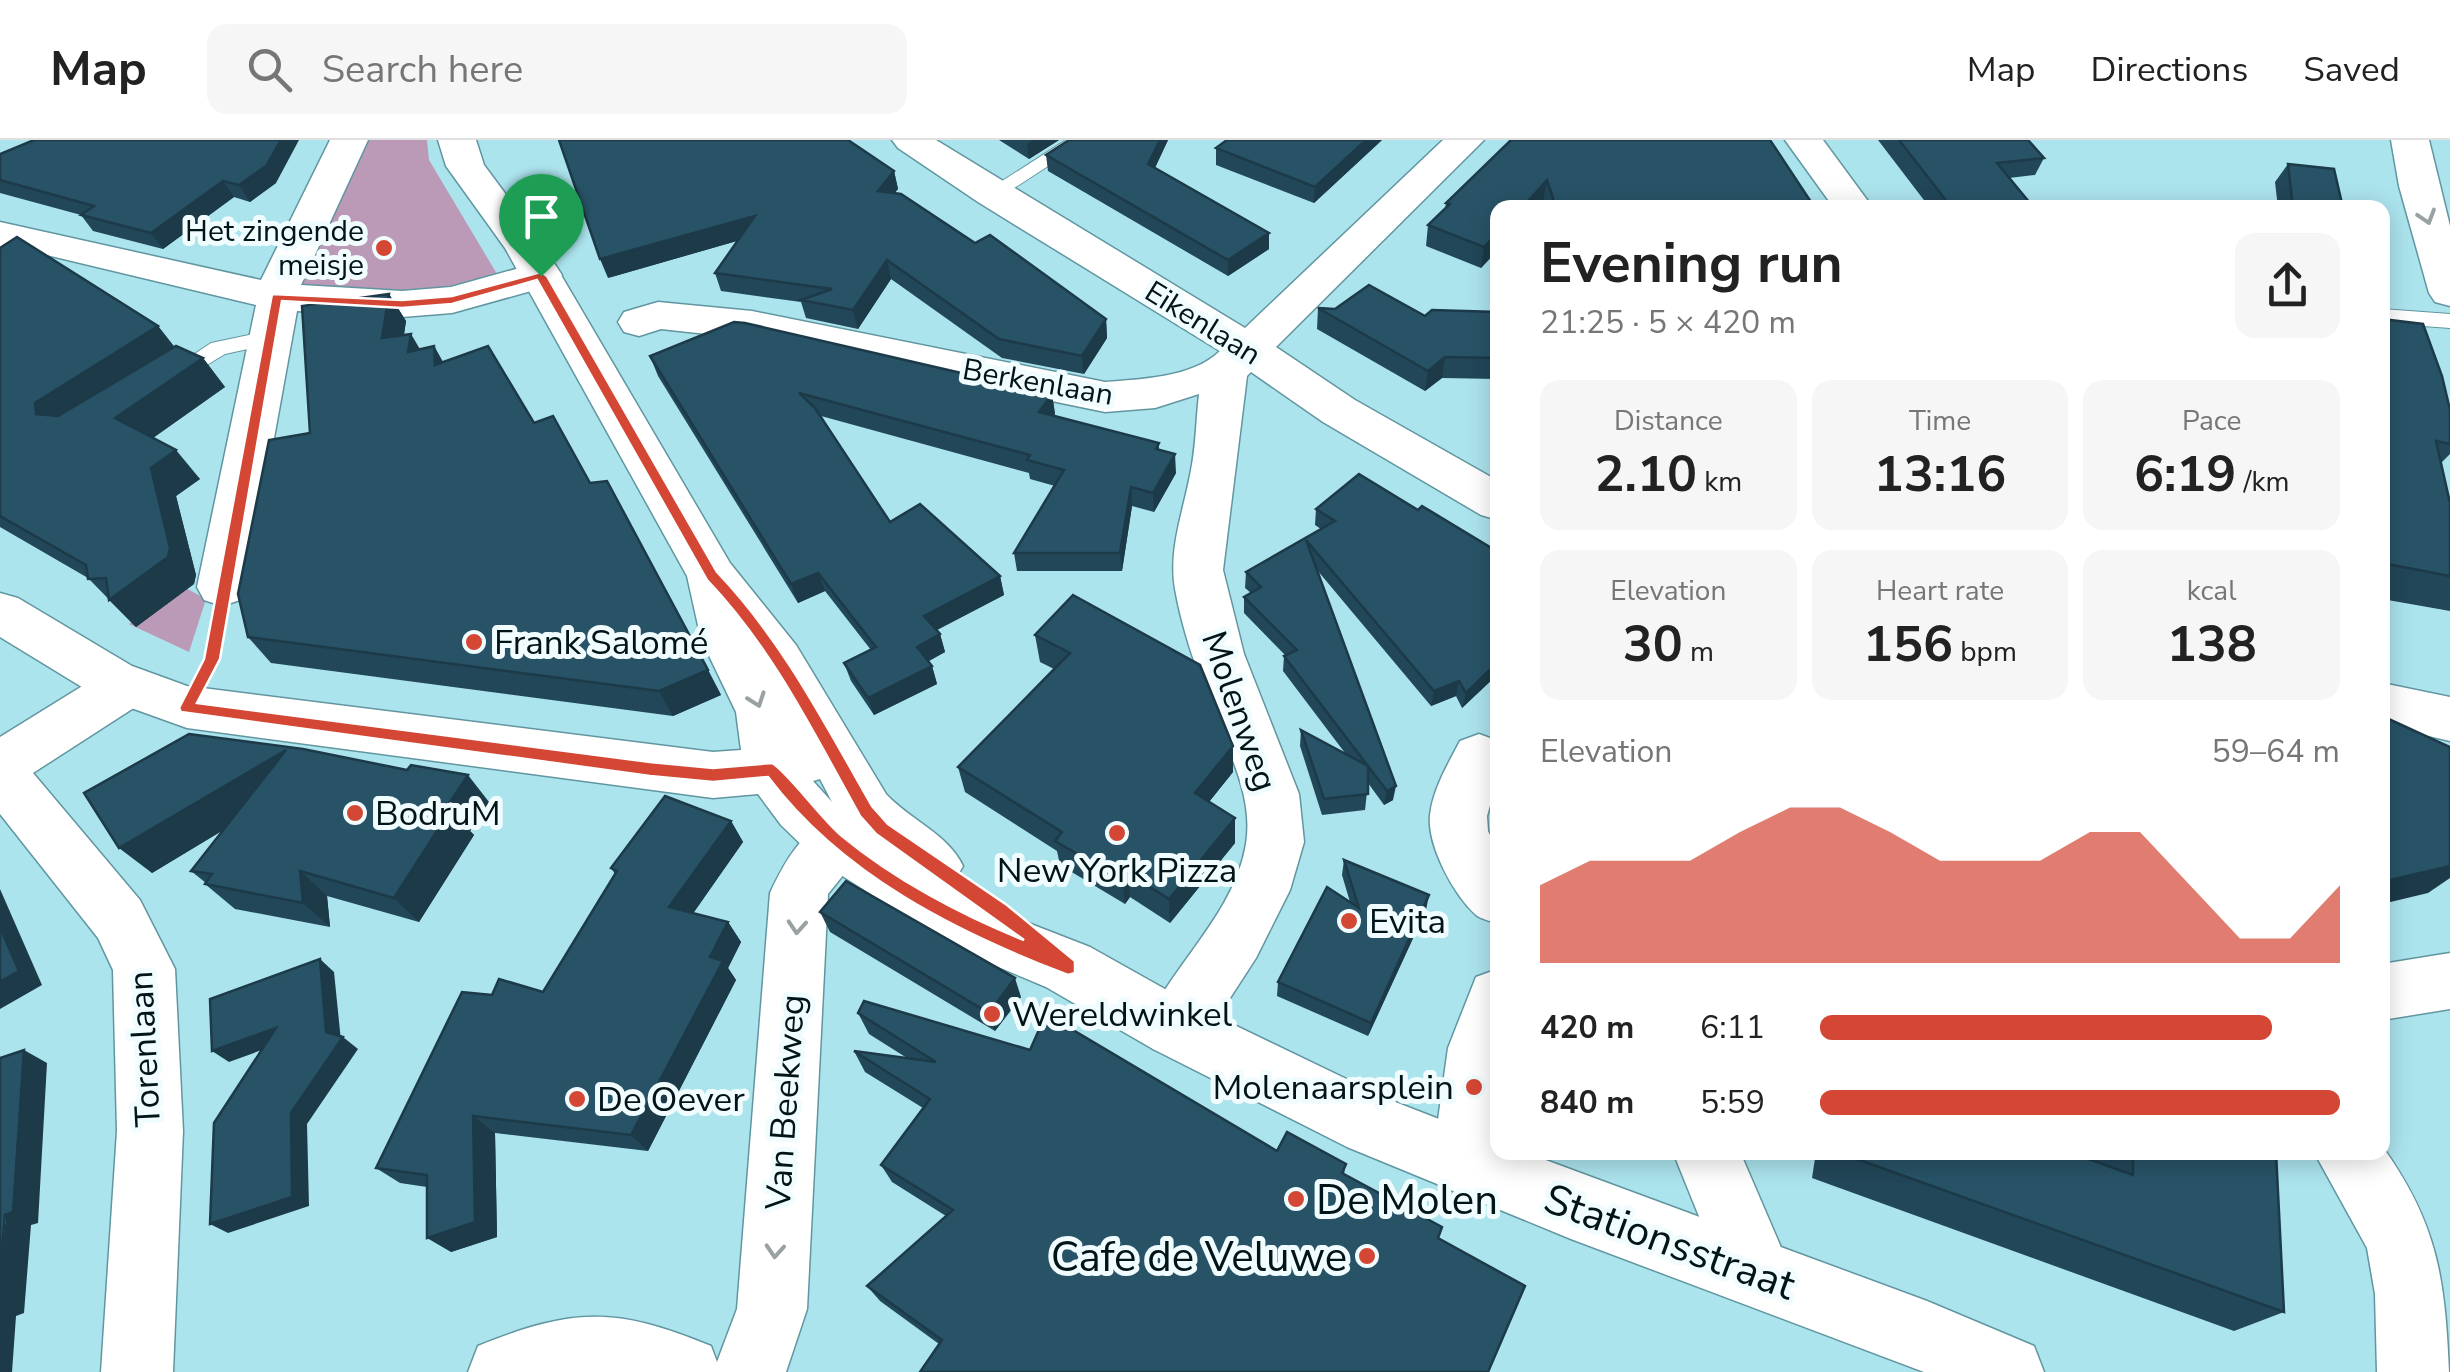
<!DOCTYPE html>
<html lang="en">
<head>
<meta charset="utf-8">
<style>
	:root { --surface:#fff; --page:#f6f6f6; --text:#222; --muted:#767676; --line:#e0e0e0; --accent:#d34734 }
	body { margin:0; font-family:"Nunito Sans",sans-serif; background:var(--page); color:var(--text); height:100vh; display:flex; flex-direction:column; font-size:38px; white-space:nowrap }
	* { box-sizing:border-box; margin:0 }
	p { font-size:32px; color:var(--muted) }
	.icon { flex:none; width:55px; height:55px; fill:none; stroke:currentColor; stroke-width:2; stroke-linecap:round; stroke-linejoin:round }
	.map { position:relative; flex:1; overflow:hidden }
	.drawer { position:absolute; left:1490px; top:60px; width:900px; height:960px; display:flex; flex-direction:column; background:var(--surface); border-radius:20px; box-shadow:0 5px 25px #0003 }
	.drawer>* { flex:none }
	.pin { position:absolute; display:grid; place-items:center; width:85px; height:85px; color:#fff; margin:-102px -42px; border-radius:50% 50% 50% 0; rotate:-45deg; box-shadow:0 0 10px #0007 }
	.pin .icon { rotate:45deg }
	.round { display:grid; place-items:center; flex:none; width:105px; height:105px; border-radius:20px; background:var(--page) }
	.overview { display:flex; align-items:center; justify-content:space-between; height:170px; padding:0 50px }
	h1 { font-size:55px; font-weight:700; line-height:75px }
	.figures { display:grid; grid-template-columns:repeat(3,1fr); gap:15px; height:170px; padding:10px 50px }
	.figures div { display:grid; align-content:center; border-radius:20px; background:var(--page); text-align:center }
	.figures b { font-size:50px; font-weight:700 }
	.figures small { font-size:28px; font-weight:400 }
	.figures p { font-size:28px }
	.chart { height:280px; padding:20px 50px }
	.chart p { display:flex; justify-content:space-between }
	.chart svg { width:100%; height:180px; margin-top:10px; fill:var(--accent); opacity:.7 }
	ul { padding:0 50px; list-style:none; font-size:32px }
	li { display:grid; grid-template-columns:160px 120px 1fr; align-items:center; height:75px }
	li i { height:25px; border-radius:12px; background:var(--accent) }
	header { display:flex; align-items:center; gap:60px; box-sizing:border-box; height:140px; padding:0 50px; background:var(--surface); border-bottom:2px solid var(--line) }
	header strong { font-size:48px }
	nav { display:flex; gap:55px; margin-inline-start:auto; font-size:35px }
	.search { width:700px; height:90px; background:var(--page); display:flex; align-items:center; gap:25px; box-sizing:border-box; padding:0 35px; border-radius:20px; color:var(--muted); font-size:38px }
	.map>svg:first-child { display:block }
	.green { fill:#bb9ab7 }
	.lines { fill:none; stroke-linecap:round; stroke-linejoin:round }
	.lane-casing { stroke:#6196a0; stroke-width:2 }
	.street-casing { stroke:#6196a0; stroke-width:3 }
	.secondary-casing { stroke:#6196a0; stroke-width:3 }
	.path { stroke:#6c979e; stroke-width:6; stroke-dasharray:8 8; stroke-linecap:butt }
	.lane { fill:#fff; fill-rule:evenodd }
	.street { fill:#fff; fill-rule:evenodd }
	.secondary { fill:#fff; fill-rule:evenodd }
	.wall { fill:#224759 }
	.shaded-wall { fill:#1c3a48 }
	.building { fill:#285367; stroke:#1c3a48; stroke-width:2.5 }
	.oneway { stroke:#99a1a3 }
	.route { fill:#d34734; stroke:#fff; stroke-width:2.5; fill-rule:evenodd }
	.poi-dot { fill:#d34734; stroke:#f1fcfe; stroke-width:4 }
	.labels { text-anchor:middle; stroke-width:10; stroke-linejoin:round; paint-order:stroke }
	.far-poi-label { font-size:30px; fill:#011519; stroke:#f1fcfe; text-anchor:end }
	.far-street-label { font-size:30px; fill:#011519; stroke:#f1fcfe }
	.poi-label { font-size:35px; fill:#011519; stroke:#f1fcfe; text-anchor:start }
	.street-label { font-size:35px; fill:#011519; stroke:#f1fcfe }
	.near-poi-label { font-size:42px; fill:#011519; stroke:#f1fcfe; text-anchor:start }
	.near-street-label { font-size:42px; fill:#011519; stroke:#f1fcfe }
</style>
</head>
<body>
<header>
<strong>Map</strong>
<div class="search"><svg class="icon" aria-label="search" viewBox="0 0 24 24"><circle cx="10" cy="10" r="6"/><path d="M15 15l6 6"/></svg>Search here</div>
<nav><a>Map</a><a>Directions</a><a>Saved</a></nav>
</header>
<div class="map">
<svg width="2450" height="1232" viewBox="0 0 2450 1232">
	<rect width="100%" height="100%" fill="#ace4ee"/>
	<!-- green -->
	<g class="green">
		<path d="M363,0H427L429,20L497,134C443,168 358,150 296,147Z"/>
		<path d="M180,445L206,459L189,512L129,484Z"/>
	</g>
	<g class="lines">
		<defs>
			<g id="lane">
				<path d="M1066,0H1088L999,58H985L982,54Z"/>
				<path d="M2382,169L2450,174V188L2382,183Z"/>
				<path d="M268,191L276,193L279,198L276,203L225,214L182,240L174,242L163,235L211,203Z"/>
			</g>
			<g id="street">
				<path d="M330,0H368L301,145L402,151L451,147L541,122L556,126L562,135L556,144L452,173L402,177L297,171L247,447L240,460L222,466L204,460L197,447L256,165L9,106L0,108V82L261,140Z"/>
				<path d="M892,0H936L1245,188L1443,0H1484L1276,207L1355,260L1498,341V380L1481,375L1323,282L1251,232L1247,236L1223,430L1244,514L1299,654L1304,702L1290,750L1256,818L1197,909L1175,917L1153,909L1144,888C1172,824 1234,775 1246,704C1254,656 1227,608 1210,565C1196,528 1182,489 1175,449C1168,408 1184,370 1191,330C1196,305 1196,280 1199,254L1155,268L1105,272L752,199L661,189L639,196L624,192L618,182L624,172L658,162L752,171L1105,242C1141,239 1192,238 1220,211L978,62L898,8Z"/>
				<path d="M1785,0H1823L1873,68H1834Z"/>
				<path d="M2391,0H2429L2450,86V166L2435,162L2429,153L2399,46Z"/>
				<path d="M124,526L143,532L151,547L143,562L33,633L140,760L175,829L183,991L173,1232H101L117,991L113,830L98,798L0,674V597L105,532Z"/>
				<path d="M2382,543L2450,557V601L2382,585Z"/>
				<path d="M1479,594L1498,601V637L1487,676L1488,691L1498,711V784C1491,781 1481,779 1476,775C1453,754 1427,705 1430,675C1433,649 1448,624 1460,601Z"/>
				<path d="M836,677L856,685L865,702L856,719L828,754L807,1169L786,1232H468L478,1206C574,1167 616,1167 711,1206L717,1222L737,1169L770,753C785,721 802,690 836,677Z"/>
				<path d="M2450,813V869L2382,880V824Z"/>
				<path d="M1498,829V1023L1489,1046L1465,1056L1441,1046L1432,1023L1448,908L1476,837Z"/>
				<path d="M2382,1006C2438,1084 2445,1139 2449,1232H2377L2375,1154L2367,1108L2314,1012H2382Z"/>
				<path d="M1673,1012H1740L1792,1133L1782,1158L1757,1168L1732,1158Z"/>
			</g>
			<path id="secondary" d="M438,0H476L484,25L544,106L730,423L796,505L886,654C910,680 948,694 963,726L952,745L1000,772L1090,807L1197,867L1390,960L1498,1002V1012H1524L1927,1161L2034,1206L2044,1232H1924L1571,1099L1347,1007L1153,909L1046,847L958,810L816,719L781,685L758,654L713,658L187,588L95,555L0,497V453L18,458L132,526L187,546L713,612L741,610L736,572L701,499L687,436L505,108L446,26ZM820,639L832,662L813,641Z"/>
		</defs>
		<!-- lane casing -->
		<use href="#lane" class="lane-casing"/>
		<!-- street casing -->
		<use href="#street" class="street-casing"/>
		<!-- secondary casing -->
		<use href="#secondary" class="secondary-casing"/>
		<!-- path -->
		<path class="path" d="M210,522L216,490"/>
		<!-- lane -->
		<use href="#lane" class="lane"/>
		<!-- street -->
		<use href="#street" class="street"/>
		<!-- secondary -->
		<use href="#secondary" class="secondary"/>
	</g>
	<!-- wall -->
	<g class="wall">
		<path d="M999,0H1059L1029,19Z"/>
		<path d="M1069,0H1168L1155,28L1269,109L1228,136L1048,31L1046,15Z"/>
		<path d="M1227,0H1382L1314,63L1216,25V8Z"/>
		<path d="M1511,0L1815,68H1545L1543,61L1481,128L1426,106L1428,85L1445,69L1446,63Z"/>
		<path d="M1878,0H2028L2044,18L2035,35L2009,38L2034,68H1930Z"/>
		<path d="M0,14L276,43L250,62L234,57L163,109L93,91L81,75L0,53Z"/>
		<path d="M2288,24L2343,68H2278L2275,42Z"/>
		<path d="M894,31L898,49L894,53L975,103L1106,179L1107,198L1084,234L1002,218L891,139L858,189L806,178L801,162L721,151L715,133L737,101L608,138Z"/>
		<path d="M0,108L158,186L174,207L203,218L225,247L153,298L200,339L176,356L196,435L194,444L136,487L88,438L0,387Z"/>
		<path d="M389,154L406,181L404,195L420,209L434,206L443,222L534,283L590,343L708,530L721,555L673,576L271,523L248,497L310,293Z"/>
		<path d="M1318,168L1425,176L1498,172V239L1442,238L1425,251L1317,189Z"/>
		<path d="M2382,179L2450,270V314L2441,323L2450,363V471L2382,459Z"/>
		<path d="M650,216L1052,254L1055,274L1053,276L1159,303V310L1176,333L1154,372L1132,366L1122,431H1017L1014,413L1055,346L1030,339L1029,333L821,276L890,382L1000,436L1004,455L937,490L940,494L945,512L928,521L932,526L937,544L874,575L851,541L844,523L871,510L825,451L798,463L658,236Z"/>
		<path d="M1316,369L1418,370L1498,412V534L1462,568L1456,556L1431,566L1317,430L1393,660L1384,665L1368,643L1365,670L1322,675L1300,606L1301,590L1345,613L1283,531L1284,516L1285,515L1244,473V457L1251,453L1245,448L1246,432L1321,389L1315,385Z"/>
		<path d="M1073,455L1233,632L1209,662L1235,703L1170,783L1130,757L1125,764L1060,725L1057,711L965,652L958,627L1054,529L1040,522L1035,495Z"/>
		<path d="M84,653L489,662L470,691L474,695L419,782L327,756L330,787L235,769L205,744L206,743L191,731L223,690L152,733Z"/>
		<path d="M1498,654V701L1491,676Z"/>
		<path d="M731,681L743,702L693,773L728,782L741,802L728,828L736,840L648,1011L495,993L497,1097L451,1112L427,1047L400,1043L376,1028L492,855L543,852L615,734L611,728Z"/>
		<path d="M1344,720L1426,770L1368,896L1277,856L1278,842L1350,762L1342,735Z"/>
		<path d="M820,772L1021,857L995,891L830,792Z"/>
		<path d="M858,873L1277,1011L1346,1024L1344,1034L939,1204L880,1161L867,1146L946,1076L892,1042L881,1025L923,968L865,932L854,911L907,918L869,894Z"/>
		<path d="M1816,1012H2069L2094,1021V1012H2276L2284,1172L2234,1191L1812,1038Z"/>
	</g>
	<!-- shaded-wall -->
	<g class="shaded-wall">
		<path d="M281,0H299L276,43L250,62L239,45Z"/>
		<path d="M1033,0H1059L1029,19L1027,4Z"/>
		<path d="M1160,0H1168L1149,40L1148,24Z"/>
		<path d="M1366,0H1382L1314,63L1315,47Z"/>
		<path d="M894,31L898,49L882,69L878,51Z"/>
		<path d="M1547,40L1543,61L1537,68H1522Z"/>
		<path d="M223,41L234,57L163,109L151,93Z"/>
		<path d="M755,76L761,94L608,138L600,119Z"/>
		<path d="M1269,93V109L1228,136V120Z"/>
		<path d="M1498,93V110L1481,128L1484,107Z"/>
		<path d="M887,120L891,139L858,189L853,170Z"/>
		<path d="M389,154L406,181L399,226L382,198Z"/>
		<path d="M1106,179L1107,198L1084,234L1082,216Z"/>
		<path d="M158,186L181,215L63,303L36,274L35,263Z"/>
		<path d="M411,194L427,221L408,212Z"/>
		<path d="M434,206L449,233L435,225Z"/>
		<path d="M1445,217L1442,238L1425,251L1428,231Z"/>
		<path d="M203,218L225,247L140,307L115,278Z"/>
		<path d="M1052,254L1055,274L1042,291L1039,272Z"/>
		<path d="M176,310L200,339L176,356L196,435L194,444L136,487L109,460L151,328Z"/>
		<path d="M1175,314L1176,333L1154,372L1153,353Z"/>
		<path d="M1131,347L1132,366L1122,431L1120,413Z"/>
		<path d="M818,433L825,451L798,463L791,444Z"/>
		<path d="M1000,436L1004,455L929,494L924,476Z"/>
		<path d="M940,494L945,512L922,525L917,507Z"/>
		<path d="M1498,522V534L1462,568L1466,553Z"/>
		<path d="M932,526L937,544L874,575L868,558Z"/>
		<path d="M708,530L721,555L673,576L659,551Z"/>
		<path d="M1459,541L1456,556L1431,566L1434,551Z"/>
		<path d="M1233,606V632L1196,678L1195,653Z"/>
		<path d="M286,610L312,637L152,733L119,708Z"/>
		<path d="M468,635L489,662L470,691L474,695L419,782L394,758L446,668Z"/>
		<path d="M1396,646L1393,660L1384,665L1387,651Z"/>
		<path d="M1235,678V703L1170,783L1169,759Z"/>
		<path d="M731,681L743,702L683,788L669,767Z"/>
		<path d="M2450,726V738L2428,753L2382,764V742Z"/>
		<path d="M300,731L327,756L330,787L303,763Z"/>
		<path d="M1128,733L1130,757L1125,764L1122,740Z"/>
		<path d="M0,749L42,845L0,869Z"/>
		<path d="M1429,755L1426,770L1368,896L1371,883Z"/>
		<path d="M728,782L741,802L728,828L736,840L648,1011L631,995L710,817Z"/>
		<path d="M320,819L334,832L341,901L343,897L358,909L307,984L309,1066L228,1093L210,1084L291,973L326,892Z"/>
		<path d="M1015,838L1021,857L995,891L989,873Z"/>
		<path d="M276,888L292,899L229,922L212,911Z"/>
		<path d="M24,910L47,923L38,1083L31,1085L24,1173L16,1176L12,1232H0V1132Z"/>
		<path d="M473,976L495,993L497,1097L451,1112L427,1098Z"/>
	</g>
	<!-- building -->
	<g class="building">
		<path d="M34,0H281L266,26L239,45L223,41L151,93L81,75L94,66L0,40V14Z"/>
		<path d="M559,0H848L894,31L878,51L901,54L975,103L990,95L1106,179L1082,216L999,199L887,120L853,170L801,160L832,149L715,133L755,76L600,119Z"/>
		<path d="M1069,0H1160L1148,24L1269,93L1228,120L1046,15Z"/>
		<path d="M1227,0H1366L1315,47L1216,8Z"/>
		<path d="M1511,0H1770L1815,68H1556L1547,40L1522,68H1498V93L1484,107L1428,85L1450,64L1446,63Z"/>
		<path d="M1899,0H2028L2044,18L1997,23L2034,68H1952Z"/>
		<path d="M2288,24L2334,29L2343,68H2293Z"/>
		<path d="M17,97L158,186L35,263L36,274L58,276L176,206L203,218L115,278L176,310L151,328L170,408L168,417L109,460L106,438L88,439L86,425L0,376V108Z"/>
		<path d="M1369,145L1425,176L1432,170L1498,172V218L1445,217L1428,231L1318,168L1335,169Z"/>
		<path d="M389,154L382,198L411,194L408,212L434,206L435,225L488,206L534,283L553,276L590,343L607,341L708,530L659,551L248,497L238,454L269,300L310,293L302,166Z"/>
		<path d="M2382,179L2423,184L2442,236L2450,270V304L2436,301L2450,363V436L2382,423Z"/>
		<path d="M734,182L745,183L1052,254L1039,272L1159,303L1156,309L1175,314L1153,353L1131,347L1120,413H1014L1064,330L1027,320L1030,315L799,253L815,268L890,382L920,364L1000,436L924,476L940,494L917,507L932,526L868,558L844,523L876,507L818,433L791,444L650,216Z"/>
		<path d="M1359,334L1418,370L1422,366L1498,412V522L1466,553L1459,541L1434,551L1306,400L1396,646L1387,651L1284,516L1297,510L1244,457L1261,447L1246,432L1335,381L1316,369Z"/>
		<path d="M1073,455L1200,525L1233,606L1195,653L1235,678L1169,759L1128,733L1122,740L1055,701L1062,692L958,627L1070,513L1035,495Z"/>
		<path d="M2382,576L2450,607V726L2382,742Z"/>
		<path d="M1301,590L1368,626V654L1324,659Z"/>
		<path d="M189,594L303,609L407,630L411,625L468,635L446,668L451,669L394,758L300,731L303,763L205,744L212,734L191,731L286,610L119,708L84,653Z"/>
		<path d="M665,656L731,681L669,767L728,782L710,817L723,821L631,995L473,976L475,1082L427,1098V1035L376,1028L462,852L492,855L499,839L543,852L617,731L611,728Z"/>
		<path d="M1344,720L1429,755L1371,883L1278,842L1327,747L1359,768Z"/>
		<path d="M846,741L1015,838L989,873L820,772Z"/>
		<path d="M0,787L19,831L0,842Z"/>
		<path d="M320,819L326,892L343,897L291,973L292,1057L210,1084L214,983L276,888L212,911L210,859Z"/>
		<path d="M864,861L1030,910L1046,874L1277,1011L1287,992L1346,1024L1342,1033L1442,1087L1438,1098L1525,1146L1488,1232H920L942,1200L867,1146L953,1070L881,1025L930,959L854,911L936,922L858,873Z"/>
		<path d="M24,910L13,1072L5,1075L0,1132V918Z"/>
		<path d="M2069,1012L2133,1035V1012H2276L2284,1172L1840,1013Z"/>
	</g>
	<!-- one-way arrows -->
	<defs><path id="oneway-chevron" d="M-2-3.5L2.5 0L-2 3.5" fill="none" stroke-width="1.6" stroke-linecap="round" stroke-linejoin="round" transform="scale(2.5)"/></defs>
	<g class="oneway">
		<use href="#oneway-chevron" transform="translate(2427 77) rotate(73)"/>
		<use href="#oneway-chevron" transform="translate(757 560) rotate(70)"/>
		<use href="#oneway-chevron" transform="translate(797 787) rotate(94)"/>
		<use href="#oneway-chevron" transform="translate(775 1111) rotate(94)"/>
	</g>
	<!-- route -->
	<path class="route" d="M541,132L547,136L717,432C783,501 825,584 872,666L888,684L1007,765L1075,821V833L1068,835C955,792 842,735 768,637L713,642L650,636L181,572L179,568L204,519L272,154L402,160L452,156ZM537,140L707,440C773,509 814,594 860,676L876,694L1024,800C961,775 894,739 842,696C822,680 787,631 772,623L713,628L650,622L197,563L220,519L282,161L402,168L452,164Z"/>
	<!-- markers -->
	<g class="poi-dot">
		<circle cx="384" cy="108" r="10"/>
		<circle cx="474" cy="502" r="10"/>
		<circle cx="355" cy="673" r="10"/>
		<circle cx="1117" cy="693" r="10"/>
		<circle cx="1349" cy="781" r="10"/>
		<circle cx="992" cy="874" r="10"/>
		<circle cx="1474" cy="947" r="10"/>
		<circle cx="577" cy="959" r="10"/>
		<circle cx="1296" cy="1059" r="10"/>
		<circle cx="1367" cy="1116" r="10"/>
	</g>
	<g class="labels">
		<!-- far-poi labels -->
		<g class="far-poi-label">
			<text x="364" y="101">Het zingende<tspan x="364" dy="34">meisje</tspan></text>
		</g>
		<!-- far-street labels -->
		<g class="far-street-label">
			<text transform="translate(1203 183) rotate(32)" y="10">Eikenlaan</text>
			<text transform="translate(1038 242) rotate(10)" y="10">Berkenlaan</text>
		</g>
		<!-- poi labels -->
		<g class="poi-label">
			<text x="494" y="514">Frank Salomé</text>
			<text x="375" y="685">BodruM</text>
			<text x="1117" y="742" text-anchor="middle">New York Pizza</text>
			<text x="1369" y="793">Evita</text>
			<text x="1012" y="886">Wereldwinkel</text>
			<text x="1454" y="959" text-anchor="end">Molenaarsplein</text>
			<text x="597" y="971">De Oever</text>
		</g>
		<!-- street labels -->
		<g class="street-label">
			<text transform="translate(1240 571) rotate(71)" y="12">Molenweg</text>
			<text transform="translate(144 909) rotate(-93)" y="12">Torenlaan</text>
			<text transform="translate(785 962) rotate(-86)" y="12">Van Beekweg</text>
		</g>
		<!-- near-poi labels -->
		<g class="near-poi-label">
			<text x="1316" y="1074">De Molen</text>
			<text x="1347" y="1131" text-anchor="end">Cafe de Veluwe</text>
		</g>
		<!-- near-street labels -->
		<g class="near-street-label">
			<text transform="translate(1670 1101) rotate(20)" y="15">Stationsstraat</text>
		</g>
	</g>
</svg>
<div class="pin" style="left:541px;top:136px;background:#1e9e55"><svg class="icon" aria-label="arrive" viewBox="0 0 24 24"><path d="M6 21V4h12l-3 4 3 4H6"/></svg></div>
<section class="drawer">
<div class="overview"><div><h1>Evening run</h1><p>21:25 · 5 × 420 m</p></div><a class="round"><svg class="icon" aria-label="share" viewBox="0 0 24 24"><path d="M12 15V3M7 8l5-5 5 5M5 13v7h14v-7"/></svg></a></div>
<div class="figures">
<div><p>Distance</p><b>2.10<small> km</small></b></div>
<div><p>Time</p><b>13:16</b></div>
<div><p>Pace</p><b>6:19<small> /km</small></b></div>
</div>
<div class="figures">
<div><p>Elevation</p><b>30<small> m</small></b></div>
<div><p>Heart rate</p><b>156<small> bpm</small></b></div>
<div><p>kcal</p><b>138</b></div>
</div>
<div class="chart"><p><span>Elevation</span>59–64 m</p>
<svg viewBox="0 0 160 44" preserveAspectRatio="none"><path d="M0 44V25L10 19L20 19L30 19L40 12L50 6L60 6L70 12L80 19L90 19L100 19L110 12L120 12L130 25L140 38L150 38L160 25V44z"/></svg>
</div>
<ul>
<li><b>420 m</b>6:11<i style="width:87%"></i></li>
<li><b>840 m</b>5:59<i style="width:100%"></i></li>
</ul>
</section>
</div>
</body>
</html>
